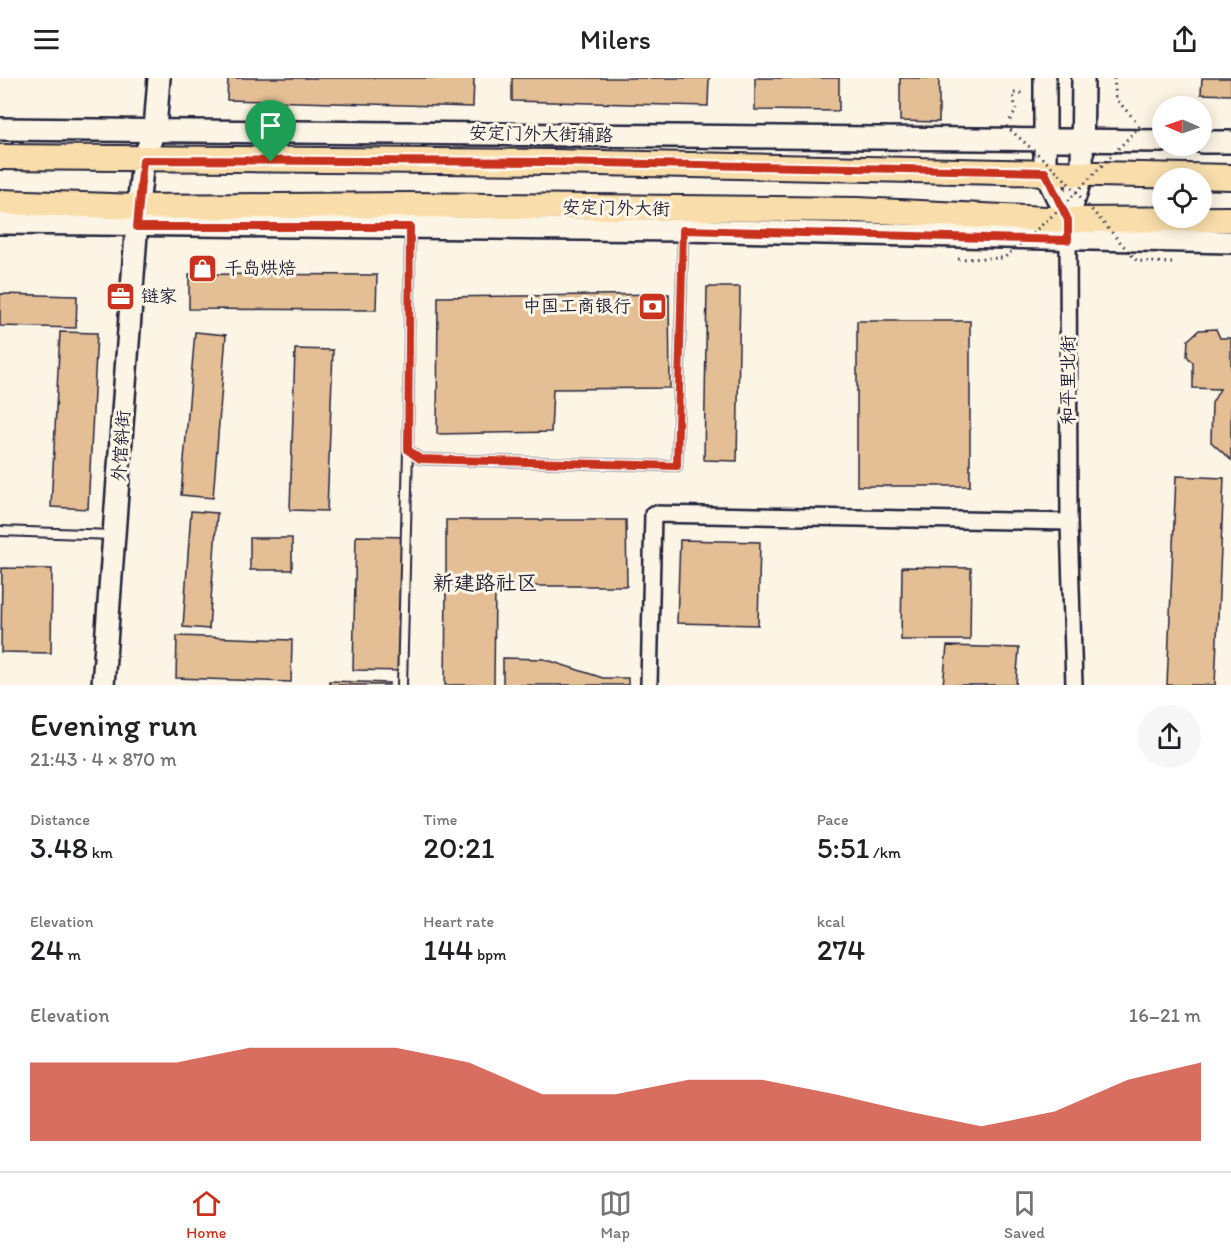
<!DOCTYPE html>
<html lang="en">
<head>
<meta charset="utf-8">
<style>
	:root { --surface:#fff; --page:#f6f6f6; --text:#202124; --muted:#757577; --line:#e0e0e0; --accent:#c8321e }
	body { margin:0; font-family:Itim,"LXGW WenKai TC",sans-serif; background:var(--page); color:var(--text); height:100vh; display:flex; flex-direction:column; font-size:22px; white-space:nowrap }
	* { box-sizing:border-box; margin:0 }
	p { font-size:20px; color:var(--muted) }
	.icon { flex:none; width:33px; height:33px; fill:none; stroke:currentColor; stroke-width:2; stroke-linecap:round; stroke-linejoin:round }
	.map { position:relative; height:607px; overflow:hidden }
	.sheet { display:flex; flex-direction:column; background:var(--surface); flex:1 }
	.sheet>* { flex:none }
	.needle { width:39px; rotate:272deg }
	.tools { position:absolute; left:1152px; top:18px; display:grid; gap:12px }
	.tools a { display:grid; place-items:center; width:60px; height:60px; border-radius:50%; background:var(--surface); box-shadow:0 3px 15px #0003; font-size:30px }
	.pin { position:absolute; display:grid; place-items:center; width:51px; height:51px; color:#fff; margin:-62px -26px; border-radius:50% 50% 50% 0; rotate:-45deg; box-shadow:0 0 6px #0007 }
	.pin .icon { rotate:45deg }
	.round { display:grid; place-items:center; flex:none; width:63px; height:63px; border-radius:32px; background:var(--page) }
	.summary { display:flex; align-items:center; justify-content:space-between; height:102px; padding:0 30px }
	h1 { font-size:33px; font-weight:600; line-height:45px }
	.figures { display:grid; grid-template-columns:repeat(3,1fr); gap:9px; height:102px; padding:6px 30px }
	.figures div { display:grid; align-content:center }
	.figures b { font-size:30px; font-weight:600 }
	.figures small { font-size:16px; font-weight:400 }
	.figures p { font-size:16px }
	.chart { height:168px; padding:12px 30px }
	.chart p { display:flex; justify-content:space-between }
	.chart svg { width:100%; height:108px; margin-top:6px; fill:var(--accent); opacity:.7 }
	header { display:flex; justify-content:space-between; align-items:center; height:78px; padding:0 30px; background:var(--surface); font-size:27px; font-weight:600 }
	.dock { display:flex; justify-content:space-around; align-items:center; height:84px; border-top:2px solid var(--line); background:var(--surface); font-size:16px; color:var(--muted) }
	.dock a { display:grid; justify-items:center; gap:3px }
	.dock .on { color:var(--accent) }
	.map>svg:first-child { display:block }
	.building { fill:#e4bf95; stroke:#22223b; stroke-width:1.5 }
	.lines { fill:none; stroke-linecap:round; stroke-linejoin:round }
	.lane-casing { stroke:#22223b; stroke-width:12 }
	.street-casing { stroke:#22223b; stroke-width:20 }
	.secondary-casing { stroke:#22223b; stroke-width:26 }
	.primary-casing { stroke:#22223b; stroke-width:28 }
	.path { stroke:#22223b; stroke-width:3; stroke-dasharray:1.5 4.5; stroke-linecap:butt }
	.lane { stroke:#fcf5e5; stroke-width:8 }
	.street { stroke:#fcf5e5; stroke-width:15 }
	.secondary { stroke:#fcf5e5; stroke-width:21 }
	.primary { stroke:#f9deab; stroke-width:24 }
	.path-bridge { stroke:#22223b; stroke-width:3; stroke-dasharray:1.5 4.5; stroke-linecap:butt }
	.route-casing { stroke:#fff; stroke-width:12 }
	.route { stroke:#c8321e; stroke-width:8 }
	.labels { text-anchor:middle; stroke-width:6; stroke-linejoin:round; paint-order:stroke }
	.street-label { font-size:18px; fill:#22223b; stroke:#fcf5e5 }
	.poi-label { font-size:18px; fill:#22223b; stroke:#fcf5e5; text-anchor:start }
	.quarter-label { font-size:21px; fill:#22223b; stroke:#fcf5e5 }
</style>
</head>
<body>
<header><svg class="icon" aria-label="menu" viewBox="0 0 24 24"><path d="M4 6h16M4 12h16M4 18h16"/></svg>Milers<svg class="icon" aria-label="share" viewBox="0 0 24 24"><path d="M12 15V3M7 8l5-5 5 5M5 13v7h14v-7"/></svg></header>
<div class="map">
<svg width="1231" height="607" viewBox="0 0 1231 607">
	<rect width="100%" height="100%" fill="#fcf5e5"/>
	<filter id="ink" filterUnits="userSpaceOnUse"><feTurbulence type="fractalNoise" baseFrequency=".0167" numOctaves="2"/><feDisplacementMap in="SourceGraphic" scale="12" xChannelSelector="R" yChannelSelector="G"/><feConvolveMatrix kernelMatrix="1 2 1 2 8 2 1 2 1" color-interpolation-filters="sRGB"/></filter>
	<g filter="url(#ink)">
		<!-- building -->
		<g class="building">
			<path d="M228,0H474L473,29L227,22Z"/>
			<path d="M512,0H709L708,28L512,23Z"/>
			<path d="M755,0H839V33L755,32Z"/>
			<path d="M900,0H939V44L900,43Z"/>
			<path d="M1202,0H1231V17L1201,16Z"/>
			<path d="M189,196L377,197L376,232L189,231Z"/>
			<path d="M707,209H740L737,383L704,382Z"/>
			<path d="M0,216L77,218L76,250L0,248Z"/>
			<path d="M669,216L670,310L553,311L551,354L437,356L438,219Z"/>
			<rect x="857" y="243" width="113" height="165"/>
			<path d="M1216,251L1220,260H1231V382L1211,364L1212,325L1220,311L1193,310V285L1187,278L1188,262L1199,252Z"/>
			<path d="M60,254L97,255L88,431L51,429Z"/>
			<path d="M195,254L226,257L213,420L181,417Z"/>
			<path d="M295,271L333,272L327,433L290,432Z"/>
			<path d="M1176,398L1224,400L1215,607H1167Z"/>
			<path d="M191,433L217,435L209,551L183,549Z"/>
			<path d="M446,442H626L627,508H446Z"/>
			<path d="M356,458L410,459L407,593L353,592Z"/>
			<rect x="250" y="460" width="42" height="32"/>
			<path d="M680,462L760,464L758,547L677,545Z"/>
			<path d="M902,489L971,490L970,562H901Z"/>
			<path d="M2,490L52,491L51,575L1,574Z"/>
			<path d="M446,508L495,509L494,607H445Z"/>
			<path d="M177,558L292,562L291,604L176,600Z"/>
			<path d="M947,568L1019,570L1016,607H943Z"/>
			<path d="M503,580L544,581L603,600H628V607H503Z"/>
			<path d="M329,603L389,605V607H329Z"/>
		</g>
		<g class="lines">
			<defs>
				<g id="lane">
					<path d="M410,149L408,372L420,381L677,388L683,154"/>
					<path d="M0,453L113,457"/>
					<path d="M402,607L408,372"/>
				</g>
				<g id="street">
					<path d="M1068,151L1069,444L1074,607"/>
					<path d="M649,607L653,436L1069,444"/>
				</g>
				<g id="secondary">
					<path d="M1045,0V94L1068,142"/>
					<path d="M0,51L1162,63"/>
					<path d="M1202,64H1231"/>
					<path d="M1068,142L1082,95L1083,0"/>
					<path d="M0,145L683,152L1231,164"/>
					<path d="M103,607L138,129L143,82L155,51L159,0"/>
				</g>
				<g id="primary">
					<path d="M0,79L554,84L1231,99"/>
					<path d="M0,124L138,129L410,127L857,132L1068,142L1231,141"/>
				</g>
			</defs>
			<!-- lane casing -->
			<use href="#lane" class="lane-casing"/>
			<!-- street casing -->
			<use href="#street" class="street-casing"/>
			<!-- secondary casing -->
			<use href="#secondary" class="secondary-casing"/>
			<!-- primary casing -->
			<use href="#primary" class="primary-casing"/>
			<!-- path -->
			<g class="path">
				<path d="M1114,0L1116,21L1136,43"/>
				<path d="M1010,42L1016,33L1013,15H1025"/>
			</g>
			<!-- lane -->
			<use href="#lane" class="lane"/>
			<!-- street -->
			<use href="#street" class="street"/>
			<!-- secondary -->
			<use href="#secondary" class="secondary"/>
			<!-- primary -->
			<use href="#primary" class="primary"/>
			<!-- path-bridge -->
			<g class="path-bridge">
				<path d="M1006,48L1061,97L1137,183L1172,185"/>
				<path d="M958,181L1004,180L1060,131L1140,48"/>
			</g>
		</g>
	</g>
	<g class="lines" filter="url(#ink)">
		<defs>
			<path id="route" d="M143,82L554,84L1045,94L1068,142V162L683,152L677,388L420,381L408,372L410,149H137Z"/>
		</defs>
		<!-- route casing -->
		<use href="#route" class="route-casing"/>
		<!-- route -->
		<use href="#route" class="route"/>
	</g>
	<!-- icons -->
	<defs>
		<symbol id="shop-square" viewBox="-11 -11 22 22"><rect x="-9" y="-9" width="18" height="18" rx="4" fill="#c8321e" stroke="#fcf5e5"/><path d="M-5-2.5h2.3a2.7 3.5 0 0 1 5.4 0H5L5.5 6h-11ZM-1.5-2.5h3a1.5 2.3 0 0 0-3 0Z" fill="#fff"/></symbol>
		<symbol id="office-square" viewBox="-11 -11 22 22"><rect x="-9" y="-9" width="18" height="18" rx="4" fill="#c8321e" stroke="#fcf5e5"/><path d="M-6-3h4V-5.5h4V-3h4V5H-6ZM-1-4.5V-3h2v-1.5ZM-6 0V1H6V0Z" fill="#fff"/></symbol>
		<symbol id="bank-square" viewBox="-11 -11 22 22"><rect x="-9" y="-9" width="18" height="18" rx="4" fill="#c8321e" stroke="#fcf5e5"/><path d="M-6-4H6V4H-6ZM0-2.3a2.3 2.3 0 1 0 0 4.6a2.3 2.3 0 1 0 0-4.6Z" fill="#fff"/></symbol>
	</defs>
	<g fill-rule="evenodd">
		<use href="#shop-square" x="186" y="174" width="33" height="33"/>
		<use href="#office-square" x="104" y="202" width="33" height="33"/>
		<use href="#bank-square" x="636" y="212" width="33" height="33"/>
	</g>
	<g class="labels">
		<!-- street labels -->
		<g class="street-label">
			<text transform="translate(541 56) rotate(1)" y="6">安定门外大街辅路</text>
			<text transform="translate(616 130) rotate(1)" y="6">安定门外大街</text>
			<text transform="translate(1068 302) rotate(-90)" y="6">和平里北街</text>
			<text transform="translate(121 368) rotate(-86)" y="6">外馆斜街</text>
		</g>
		<!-- poi labels -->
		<g class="poi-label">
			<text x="224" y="196">千岛烘焙</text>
			<text x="141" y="224">链家</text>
			<text x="631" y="234" text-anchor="end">中国工商银行</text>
		</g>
		<!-- quarter labels -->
		<g class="quarter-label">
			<text x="485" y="512">新建路社区</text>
		</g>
	</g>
</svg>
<div class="tools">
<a><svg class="needle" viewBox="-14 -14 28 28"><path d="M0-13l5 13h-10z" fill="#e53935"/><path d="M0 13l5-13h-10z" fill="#757577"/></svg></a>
<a><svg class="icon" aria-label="locate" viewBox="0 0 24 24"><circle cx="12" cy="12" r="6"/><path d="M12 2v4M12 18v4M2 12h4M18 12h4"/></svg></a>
</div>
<div class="pin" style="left:271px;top:84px;background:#1e9e55"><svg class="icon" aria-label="arrive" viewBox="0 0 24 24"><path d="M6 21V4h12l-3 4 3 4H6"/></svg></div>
</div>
<section class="sheet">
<div class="summary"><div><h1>Evening run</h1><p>21:43 · 4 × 870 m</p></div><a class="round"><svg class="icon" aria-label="share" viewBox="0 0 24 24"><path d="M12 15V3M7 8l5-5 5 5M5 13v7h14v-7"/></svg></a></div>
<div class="figures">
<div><p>Distance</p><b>3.48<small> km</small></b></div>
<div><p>Time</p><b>20:21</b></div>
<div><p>Pace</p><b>5:51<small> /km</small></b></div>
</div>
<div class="figures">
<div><p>Elevation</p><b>24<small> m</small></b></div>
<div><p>Heart rate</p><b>144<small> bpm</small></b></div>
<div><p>kcal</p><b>274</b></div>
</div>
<div class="chart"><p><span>Elevation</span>16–21 m</p>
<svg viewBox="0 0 160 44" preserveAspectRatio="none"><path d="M0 44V12L10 12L20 12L30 6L40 6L50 6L60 12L70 25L80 25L90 19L100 19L110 25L120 32L130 38L140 32L150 19L160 12V44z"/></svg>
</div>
</section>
<nav class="dock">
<a class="on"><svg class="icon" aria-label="home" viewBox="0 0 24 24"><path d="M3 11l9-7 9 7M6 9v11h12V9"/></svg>Home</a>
<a><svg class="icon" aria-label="map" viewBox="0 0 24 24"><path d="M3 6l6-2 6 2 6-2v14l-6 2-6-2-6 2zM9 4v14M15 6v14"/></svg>Map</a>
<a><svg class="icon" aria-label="saved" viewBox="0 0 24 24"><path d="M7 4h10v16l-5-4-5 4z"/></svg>Saved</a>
</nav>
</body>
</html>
